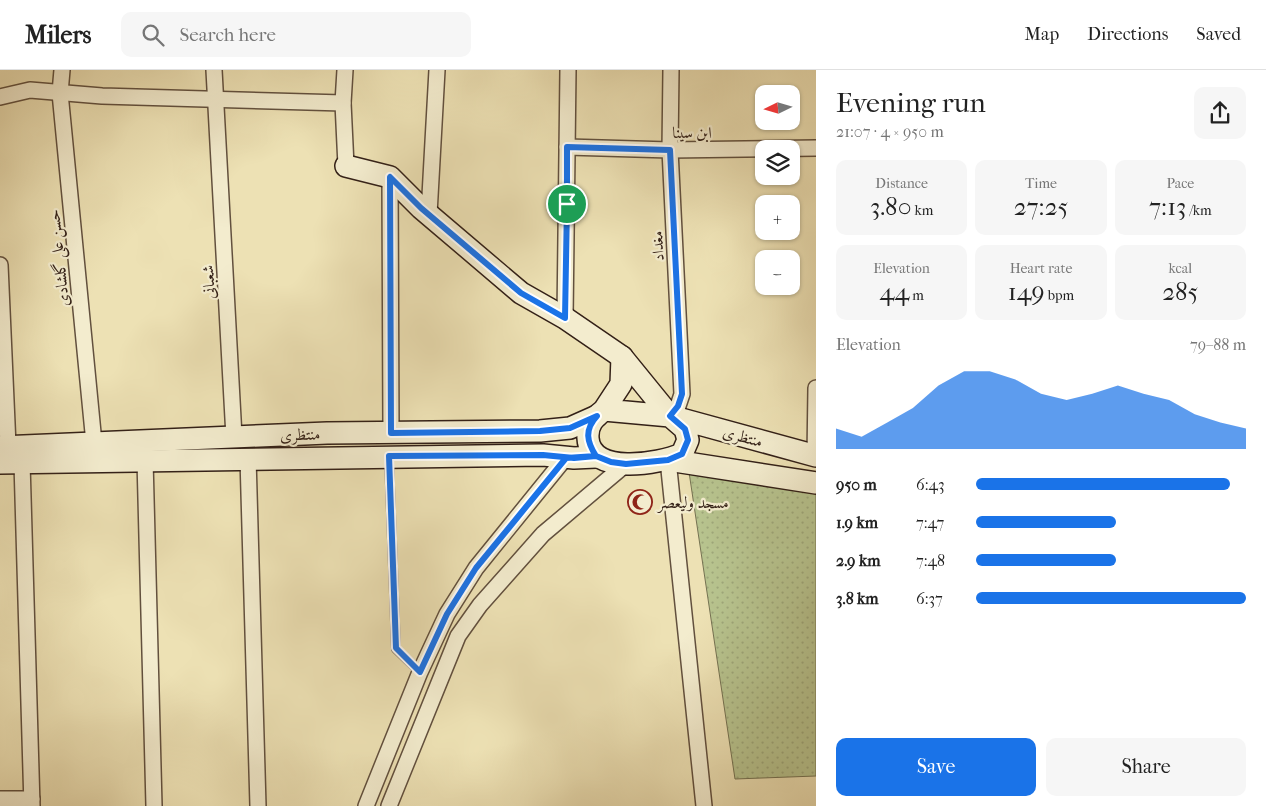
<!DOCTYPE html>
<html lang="en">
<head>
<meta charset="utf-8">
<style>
	:root { --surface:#fff; --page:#f6f6f6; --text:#222; --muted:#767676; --line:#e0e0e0; --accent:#1a73e8 }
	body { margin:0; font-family:"IM FELL French Canon",Amiri,serif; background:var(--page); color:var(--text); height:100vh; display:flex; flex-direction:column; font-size:19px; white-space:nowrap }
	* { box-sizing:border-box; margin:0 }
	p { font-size:16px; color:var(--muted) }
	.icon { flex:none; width:28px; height:28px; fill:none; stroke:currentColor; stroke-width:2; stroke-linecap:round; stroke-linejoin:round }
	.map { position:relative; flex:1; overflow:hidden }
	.drawer { display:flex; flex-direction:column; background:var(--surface); width:450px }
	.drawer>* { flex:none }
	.needle { width:32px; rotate:265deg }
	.fabs { position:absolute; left:755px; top:15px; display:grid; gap:10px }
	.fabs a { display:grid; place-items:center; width:45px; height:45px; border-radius:10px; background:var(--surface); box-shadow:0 1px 4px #0004; font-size:25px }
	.pin { position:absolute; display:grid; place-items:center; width:42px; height:42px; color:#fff; margin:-21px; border:2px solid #fff; border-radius:50%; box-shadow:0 1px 5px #0007 }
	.round { display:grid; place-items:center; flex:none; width:52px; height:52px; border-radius:10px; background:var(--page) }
	.summary { display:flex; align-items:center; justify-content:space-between; height:85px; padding:0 20px }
	h1 { font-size:28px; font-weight:600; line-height:38px }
	.stats { display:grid; grid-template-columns:repeat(3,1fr); gap:8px; height:85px; padding:5px 20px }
	.stats div { display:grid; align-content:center; border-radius:10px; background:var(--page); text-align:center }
	.stats b { font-size:25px; font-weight:600 }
	.stats small { font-size:14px; font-weight:400 }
	.stats p { font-size:14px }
	.chart { height:140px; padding:10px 20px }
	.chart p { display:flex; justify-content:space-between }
	.chart svg { width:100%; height:90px; margin-top:5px; fill:var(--accent); opacity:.7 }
	.button { display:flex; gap:10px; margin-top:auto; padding:10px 20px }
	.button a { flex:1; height:58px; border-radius:10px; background:var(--accent); color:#fff; font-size:20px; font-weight:600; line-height:58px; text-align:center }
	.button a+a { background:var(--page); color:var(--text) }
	ul { padding:0 20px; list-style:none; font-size:16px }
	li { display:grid; grid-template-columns:80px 60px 1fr; align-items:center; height:38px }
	li i { height:12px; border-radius:6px; background:var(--accent) }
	header { display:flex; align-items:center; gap:30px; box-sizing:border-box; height:70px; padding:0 25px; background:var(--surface); border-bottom:1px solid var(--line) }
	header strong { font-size:24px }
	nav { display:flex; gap:28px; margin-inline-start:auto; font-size:18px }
	.search { width:350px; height:45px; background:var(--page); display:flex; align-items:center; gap:12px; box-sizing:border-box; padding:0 18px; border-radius:10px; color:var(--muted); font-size:19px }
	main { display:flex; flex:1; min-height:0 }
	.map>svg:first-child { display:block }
	.grass { fill:url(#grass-dots); stroke:#757252 }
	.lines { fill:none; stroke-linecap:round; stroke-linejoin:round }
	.lane-casing { stroke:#62503e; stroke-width:10 }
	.street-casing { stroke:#62503e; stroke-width:18 }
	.secondary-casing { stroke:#332017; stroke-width:24 }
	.lane { stroke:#f3ecce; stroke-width:8 }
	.street { stroke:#f3ecce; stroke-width:15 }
	.secondary { stroke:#f3ecce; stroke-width:21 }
	.route-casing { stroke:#fff; stroke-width:10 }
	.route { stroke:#1a73e8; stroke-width:6 }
	.labels { text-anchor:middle; stroke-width:4.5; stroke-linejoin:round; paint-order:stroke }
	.street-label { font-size:16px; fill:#332017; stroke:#f3ecce }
	.poi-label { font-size:16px; fill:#332017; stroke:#f3ecce; text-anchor:start }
</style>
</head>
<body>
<header>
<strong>Milers</strong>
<div class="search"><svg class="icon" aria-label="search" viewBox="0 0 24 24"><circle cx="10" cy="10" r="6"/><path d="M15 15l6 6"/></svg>Search here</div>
<nav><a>Map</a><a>Directions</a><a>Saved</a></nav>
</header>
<main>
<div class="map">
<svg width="816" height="736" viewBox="0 0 816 736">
	<defs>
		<pattern id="grass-dots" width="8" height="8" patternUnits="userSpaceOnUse" patternTransform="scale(1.25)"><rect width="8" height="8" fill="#b7c38e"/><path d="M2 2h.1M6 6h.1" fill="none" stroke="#9ea77a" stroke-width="1.8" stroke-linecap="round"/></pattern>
	</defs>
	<rect width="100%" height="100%" fill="#ede1b4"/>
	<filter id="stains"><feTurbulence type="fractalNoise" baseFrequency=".004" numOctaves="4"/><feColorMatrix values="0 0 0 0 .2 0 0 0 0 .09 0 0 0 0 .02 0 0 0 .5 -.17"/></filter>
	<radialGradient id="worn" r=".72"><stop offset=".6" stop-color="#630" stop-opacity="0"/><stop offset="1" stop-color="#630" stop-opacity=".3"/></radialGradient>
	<!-- grass -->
	<path class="grass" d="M689,402L816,424V706L735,709Z"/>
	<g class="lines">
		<defs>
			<path id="lane" d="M389,388L396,579L420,602"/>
			<g id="street">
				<path d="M62,0L60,23L94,373"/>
				<path d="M214,0L234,367"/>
				<path d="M345,0L343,33L346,96"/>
				<path d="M0,27L30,20L102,26L343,33"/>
				<path d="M567,77L670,80L816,78"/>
				<path d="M390,107L391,363"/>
				<path d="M429,144L437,0"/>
				<path d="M0,195L8,376"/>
				<path d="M565,248L568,0"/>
				<path d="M670,346L678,336L682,324L670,80L671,0"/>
				<path d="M815,386L816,318"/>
				<path d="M248,388L258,736"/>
				<path d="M145,390L154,736"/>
				<path d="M668,390L704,736"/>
				<path d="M22,393L32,736"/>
				<path d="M0,729H32"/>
				<path d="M366,736L420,602L447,544L476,498L566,387"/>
				<path d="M389,736L458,566L480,535L543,464L626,394"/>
			</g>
			<g id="secondary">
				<path d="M346,96L390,107L421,138L521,223L565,248L622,287"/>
				<path d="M604,340L621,314L622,287L670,346L685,359L688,370L682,384C659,394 590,406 588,368C587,354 594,348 604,340L670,346L816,386"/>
				<path d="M0,377L327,363L540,361L570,358L597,346"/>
				<path d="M668,390L816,413"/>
				<path d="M0,393L543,385L574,388L596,387"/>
			</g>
		</defs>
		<!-- lane casing -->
		<use href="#lane" class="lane-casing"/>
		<!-- street casing -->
		<use href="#street" class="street-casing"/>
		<!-- secondary casing -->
		<use href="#secondary" class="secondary-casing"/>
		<!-- lane -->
		<use href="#lane" class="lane"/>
		<!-- street -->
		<use href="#street" class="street"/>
		<!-- secondary -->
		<use href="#secondary" class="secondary"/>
	</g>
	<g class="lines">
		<defs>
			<path id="route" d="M567,134L565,248L521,223L421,138L390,107L391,363L540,361L570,358L597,346C584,360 587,372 596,386L566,388L476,498L447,544L420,602L396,578L389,386L543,385L574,388L596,386L611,392L626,394L668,390L682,384L688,370L685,359L670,346L678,336L682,324L670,80L567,77V134"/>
		</defs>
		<!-- route casing -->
		<use href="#route" class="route-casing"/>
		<!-- route -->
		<use href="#route" class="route"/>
	</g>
	<!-- icons -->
	<defs>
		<symbol id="mosque-ring" viewBox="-11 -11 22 22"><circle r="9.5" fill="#f3ecce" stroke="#8f2418" stroke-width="1.5"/><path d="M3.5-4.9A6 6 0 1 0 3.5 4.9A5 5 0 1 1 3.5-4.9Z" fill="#8f2418"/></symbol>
	</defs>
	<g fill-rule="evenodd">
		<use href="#mosque-ring" x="626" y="418" width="28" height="28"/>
	</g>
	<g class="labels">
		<!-- street labels -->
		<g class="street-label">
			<text x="692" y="68">ابن سینا</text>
			<text transform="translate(657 176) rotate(-93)" y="6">مغداد</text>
			<text transform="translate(58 188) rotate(-96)" y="6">حسن علی گلشادی</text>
			<text transform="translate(208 212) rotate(-93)" y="6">شعبانی</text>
			<text transform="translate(300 364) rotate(-2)" y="6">منتظری</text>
			<text transform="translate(743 366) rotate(15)" y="6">منتظری</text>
		</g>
		<!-- poi labels -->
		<g class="poi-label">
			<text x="658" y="438">مسجد ولیعصر</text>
		</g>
	</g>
	<rect width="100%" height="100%" filter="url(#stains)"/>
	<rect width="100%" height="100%" fill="url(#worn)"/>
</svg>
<div class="fabs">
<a><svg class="needle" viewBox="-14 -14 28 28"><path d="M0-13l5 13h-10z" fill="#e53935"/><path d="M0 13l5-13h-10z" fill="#767676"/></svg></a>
<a><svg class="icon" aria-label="layers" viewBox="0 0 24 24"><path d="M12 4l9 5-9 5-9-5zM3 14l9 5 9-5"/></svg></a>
<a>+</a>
<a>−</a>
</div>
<div class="pin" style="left:567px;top:134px;background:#1e9e55"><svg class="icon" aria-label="arrive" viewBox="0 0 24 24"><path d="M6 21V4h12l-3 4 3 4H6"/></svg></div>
</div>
<section class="drawer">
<div class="summary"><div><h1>Evening run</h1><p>21:07 · 4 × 950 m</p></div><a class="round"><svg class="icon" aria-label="share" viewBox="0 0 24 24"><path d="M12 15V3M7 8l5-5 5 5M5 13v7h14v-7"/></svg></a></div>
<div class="stats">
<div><p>Distance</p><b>3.80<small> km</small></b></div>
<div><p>Time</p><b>27:25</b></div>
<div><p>Pace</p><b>7:13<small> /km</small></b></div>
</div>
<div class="stats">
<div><p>Elevation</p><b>44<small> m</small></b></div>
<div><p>Heart rate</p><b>149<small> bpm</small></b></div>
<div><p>kcal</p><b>285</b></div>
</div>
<div class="chart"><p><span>Elevation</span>79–88 m</p>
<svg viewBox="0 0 160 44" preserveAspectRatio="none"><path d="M0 44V34L10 38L20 31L30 24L40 13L50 6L60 6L70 10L80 17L90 20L100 17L110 13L120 17L130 20L140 27L150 31L160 34V44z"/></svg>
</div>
<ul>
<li><b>950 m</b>6:43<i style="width:94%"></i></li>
<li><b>1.9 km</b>7:47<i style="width:52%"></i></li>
<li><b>2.9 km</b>7:48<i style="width:52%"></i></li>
<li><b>3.8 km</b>6:37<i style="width:100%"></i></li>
</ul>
<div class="button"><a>Save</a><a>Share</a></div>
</section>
</main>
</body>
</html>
